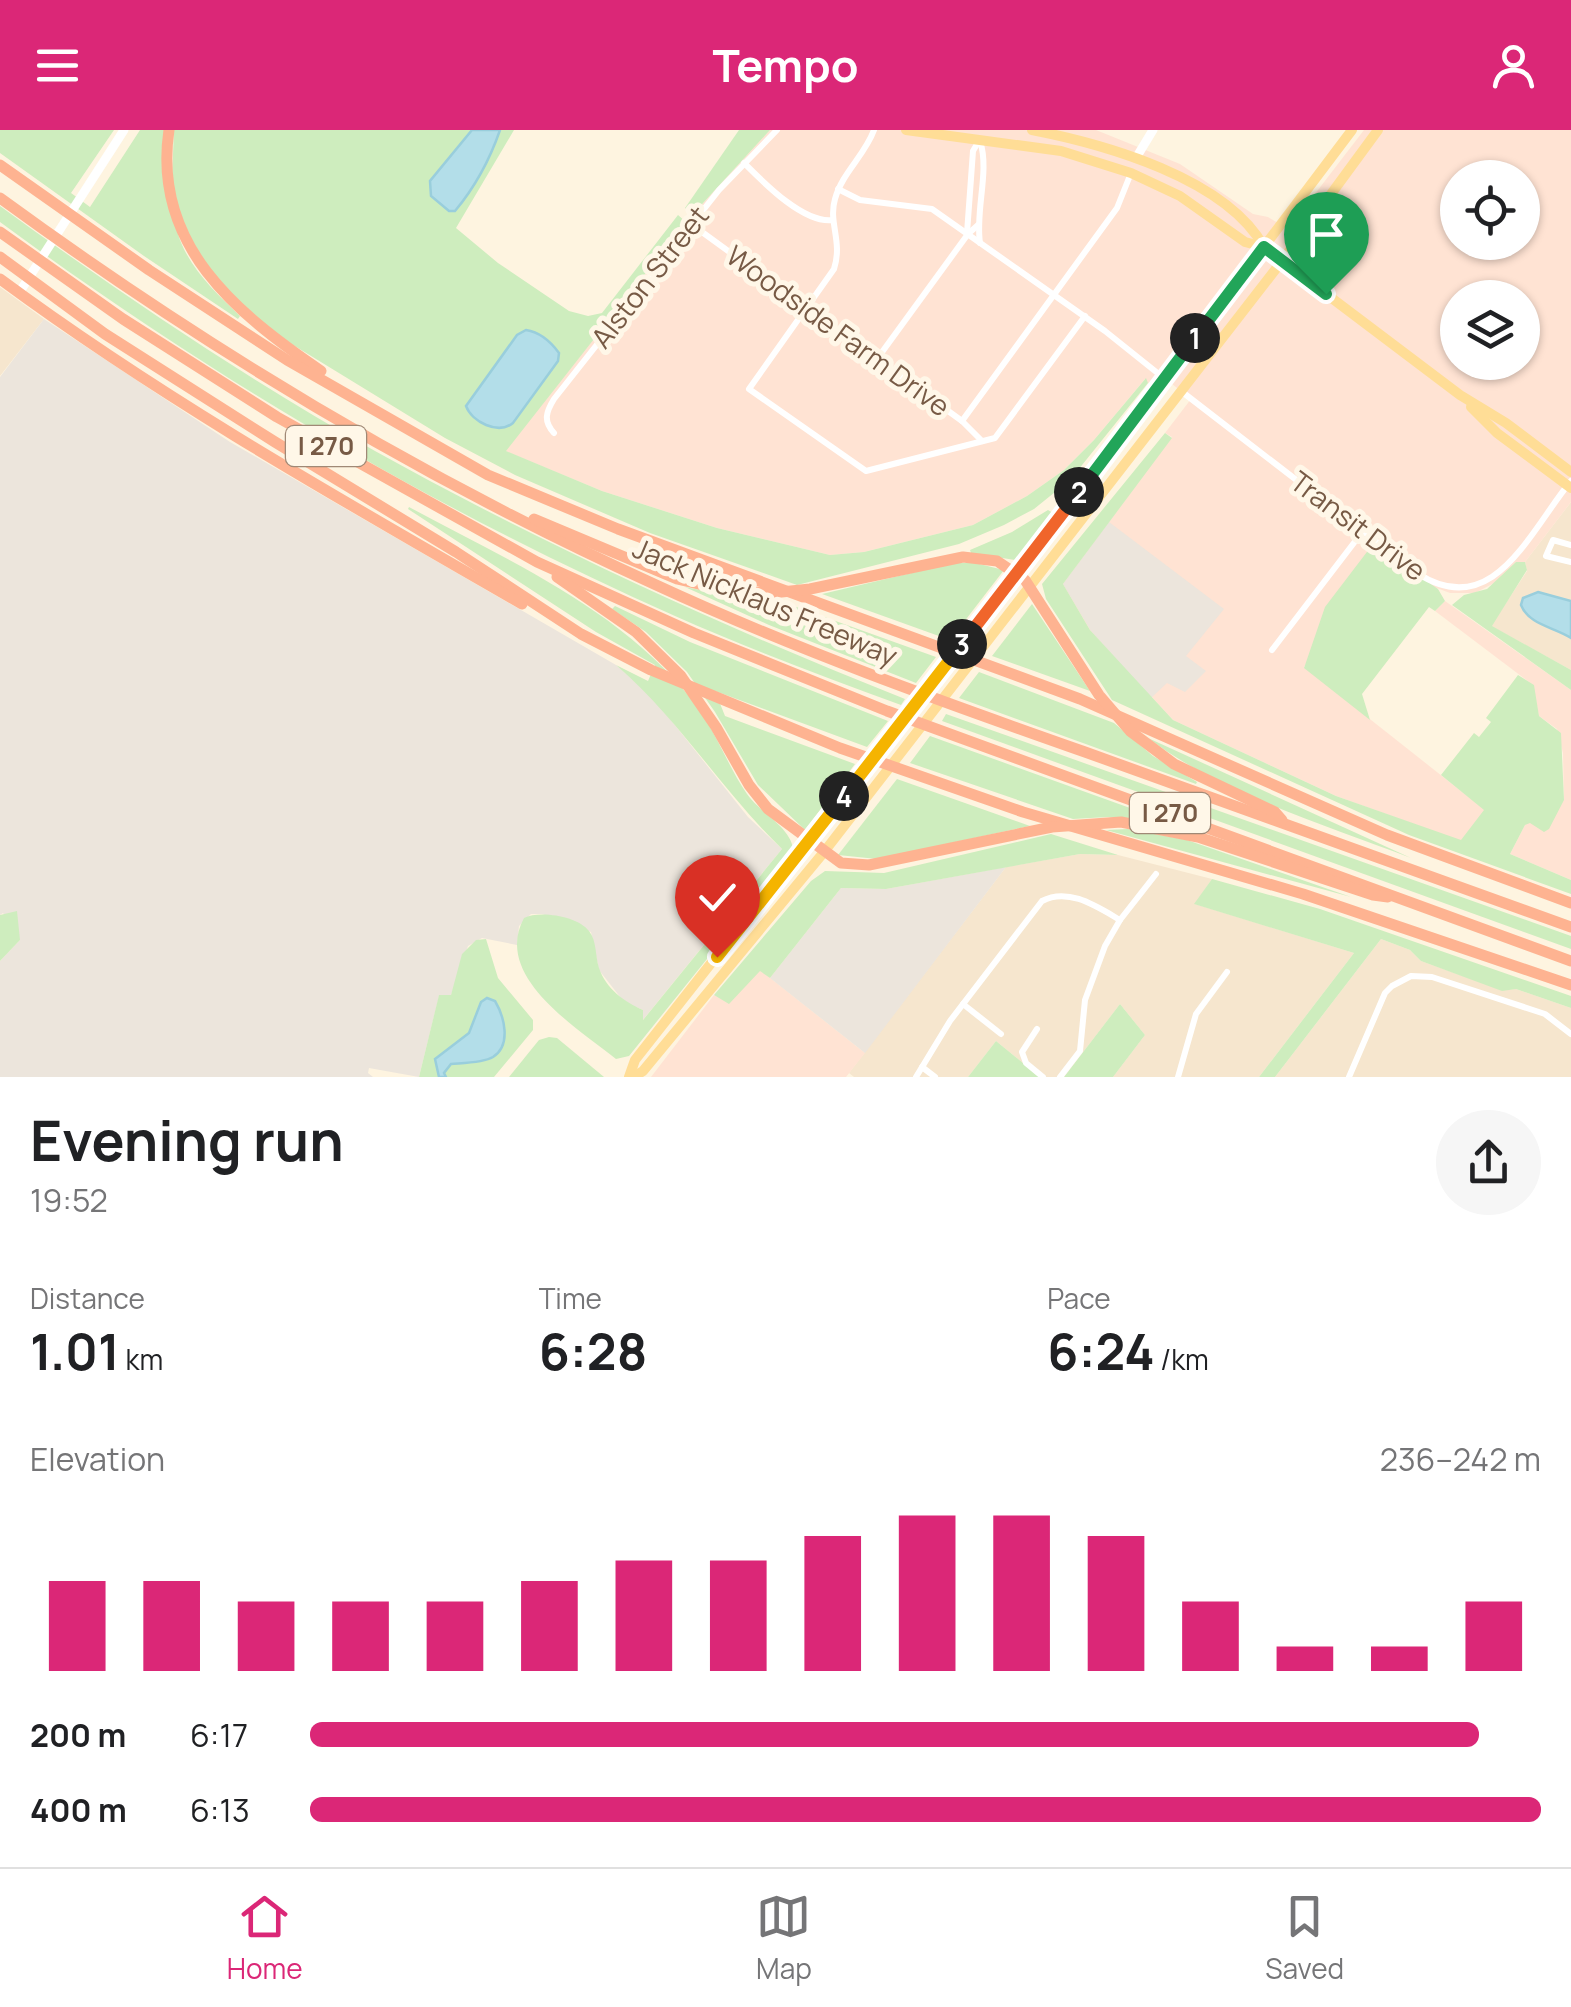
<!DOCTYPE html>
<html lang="en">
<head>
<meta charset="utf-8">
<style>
	:root { --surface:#fff; --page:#f6f6f6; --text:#202124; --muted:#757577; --line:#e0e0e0; --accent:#db2777 }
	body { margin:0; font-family:Manrope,sans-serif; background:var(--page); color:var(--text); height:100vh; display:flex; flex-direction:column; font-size:38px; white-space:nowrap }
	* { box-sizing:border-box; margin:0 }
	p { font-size:32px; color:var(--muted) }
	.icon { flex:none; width:55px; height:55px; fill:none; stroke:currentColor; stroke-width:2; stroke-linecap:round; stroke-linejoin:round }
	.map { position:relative; height:947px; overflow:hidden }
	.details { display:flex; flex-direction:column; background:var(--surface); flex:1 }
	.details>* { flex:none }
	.controls { position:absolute; left:1440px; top:30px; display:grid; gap:20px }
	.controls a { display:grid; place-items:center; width:100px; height:100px; border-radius:50%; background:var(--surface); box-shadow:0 2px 8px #0004; font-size:50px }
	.pin { position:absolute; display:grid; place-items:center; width:85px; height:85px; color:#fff; margin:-102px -42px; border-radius:50% 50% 50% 0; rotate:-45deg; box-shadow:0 0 10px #0007 }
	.pin .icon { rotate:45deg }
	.km { position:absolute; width:50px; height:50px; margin:-25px; border-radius:50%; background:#222; color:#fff; font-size:28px; line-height:50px; text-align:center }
	.round { display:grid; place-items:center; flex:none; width:105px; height:105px; border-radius:52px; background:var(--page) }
	.overview { display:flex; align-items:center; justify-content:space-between; height:170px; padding:0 30px }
	h1 { font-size:55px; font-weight:700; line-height:75px }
	.figures { display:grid; grid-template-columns:repeat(3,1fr); gap:15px; height:170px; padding:10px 30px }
	.figures div { display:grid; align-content:center }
	.figures b { font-size:50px; font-weight:700 }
	.figures small { font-size:28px; font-weight:400 }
	.figures p { font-size:28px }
	.chart { height:280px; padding:20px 30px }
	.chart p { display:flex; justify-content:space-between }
	.chart svg { width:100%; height:180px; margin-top:10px; stroke:var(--accent); stroke-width:6 }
	ul { padding:0 30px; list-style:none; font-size:32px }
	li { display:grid; grid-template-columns:160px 120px 1fr; align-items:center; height:75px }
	li i { height:25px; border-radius:12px; background:var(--accent) }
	header { display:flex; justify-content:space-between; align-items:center; height:130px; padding:0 30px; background:var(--accent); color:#fff; font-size:45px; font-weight:700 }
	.tabs { display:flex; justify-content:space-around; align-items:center; height:140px; border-top:2px solid var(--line); background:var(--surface); font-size:28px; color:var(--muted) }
	.tabs a { display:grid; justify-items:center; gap:5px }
	.tabs .on { color:var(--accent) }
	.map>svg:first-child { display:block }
	.residential { fill:#f6e6ce }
	.commercial { fill:#ffe3d3; fill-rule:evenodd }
	.industrial { fill:#ece5dc }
	.green { fill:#ceedbe }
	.water { fill:#b3dee9; stroke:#99cedc; stroke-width:2.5 }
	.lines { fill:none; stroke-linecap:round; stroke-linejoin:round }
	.street { stroke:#fff; stroke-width:6 }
	.secondary { stroke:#fff; stroke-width:9 }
	.primary { stroke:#ffdd96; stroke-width:10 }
	.highway { stroke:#feb391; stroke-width:11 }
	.split-1-casing { stroke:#fff; stroke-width:20 }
	.split-2-casing { stroke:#fff; stroke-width:20 }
	.split-3-casing { stroke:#fff; stroke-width:20 }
	.split-4-casing { stroke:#fff; stroke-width:20 }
	.split-5-casing { stroke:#fff; stroke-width:20 }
	.split-1 { stroke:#22a559; stroke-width:12 }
	.split-2 { stroke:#22a559; stroke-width:12 }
	.split-3 { stroke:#f0652b; stroke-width:12 }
	.split-4 { stroke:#f5b400; stroke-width:12 }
	.split-5 { stroke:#f5b400; stroke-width:12 }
	.labels { text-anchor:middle; stroke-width:10; stroke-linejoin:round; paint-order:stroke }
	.shield { fill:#fff7e8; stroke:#a08976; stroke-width:2.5 }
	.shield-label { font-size:25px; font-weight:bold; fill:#775a45 }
	.street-label { font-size:28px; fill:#775a45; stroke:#fff7e8 }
</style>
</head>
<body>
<header><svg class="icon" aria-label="menu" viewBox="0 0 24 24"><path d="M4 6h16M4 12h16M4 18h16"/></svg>Tempo<svg class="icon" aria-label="person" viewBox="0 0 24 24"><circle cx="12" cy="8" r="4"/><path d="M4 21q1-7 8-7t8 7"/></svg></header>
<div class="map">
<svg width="1571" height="947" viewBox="0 0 1571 947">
	<rect width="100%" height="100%" fill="#fef4e0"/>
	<!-- residential -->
	<g class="residential">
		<path d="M0,157L44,189L0,246Z"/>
		<path d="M1571,372V540L1491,496L1527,441L1525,432Z"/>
		<path d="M1080,724L1118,725L1212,749L1195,774L1354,823L1259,947H1113L1145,905L1120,874L1064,947H1040L996,911L968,947H854L849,943L1006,737Z"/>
		<path d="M1381,809L1410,820L1421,831L1502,860L1516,859L1571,878V947H1275Z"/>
	</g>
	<!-- commercial -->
	<g class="commercial">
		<path d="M770,0H1096L1180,34L1253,84L1268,87L1288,99L1364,0H1571V372L1525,432H1516L1498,451L1475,463H1450L1426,454L1373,414L1304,537L1485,680L1461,711L1336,666L1173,590L1090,500L1063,454L1172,307L1165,303L1191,269L1172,254L1165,262L1148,253L1145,249L1094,310L1064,340L1027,366L973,395L864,422L830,425L717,398L602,361L505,321L693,84ZM1458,48H1522V112H1458ZM1458,168H1522V232H1458Z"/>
		<path d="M1445,471L1571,560V750L1510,724L1525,695L1564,670L1563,623L1557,599L1539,586L1533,555L1435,481Z"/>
		<path d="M760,840L865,923L846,947H651L714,865L729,873Z"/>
	</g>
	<!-- industrial -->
	<g class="industrial">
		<path d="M44,189L230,312L616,535L651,565L748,687L782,719L642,891L643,880L624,872L599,840L591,802L542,784H531L519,796L517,815L482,808L468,816L451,865L439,866L419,947L369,938L368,943L373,947H0V831L20,810L3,783L0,785V247Z"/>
		<path d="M1109,392L1224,479L1186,526L1206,541L1185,562L1167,553L1151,568L1091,501L1063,454Z"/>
		<path d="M1006,737L865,923L770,848L841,758L886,759Z"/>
	</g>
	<!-- green -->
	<g class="green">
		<path d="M0,0H114L71,63L90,77L140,0H165C169,33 168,72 178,104C188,137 216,163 240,186L238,189L144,126L0,23Z"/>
		<path d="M174,0H472L430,51L455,81L486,35L500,0H514L456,98L498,133L569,181L588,186L602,183L678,85L686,92L506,321L602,361L717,398L830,425L864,422L973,395L1027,366L1064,340L1094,310L1146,248L1148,253L1070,350L1034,379L1004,395L959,414L797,455L650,403L515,345L445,308L285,210L222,160L191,113L177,75L172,48Z"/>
		<path d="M739,0H770L693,84L685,78Z"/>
		<path d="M0,76C121,164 245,248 375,321C546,416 723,497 905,569L901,575C825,547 749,519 675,486C436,380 210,247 0,92Z"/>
		<path d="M1165,303L1172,308L1063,454L1090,500L1173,590L1336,666L1461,710L1484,680L1441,645L1474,603L1479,607L1491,592L1486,588L1518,545L1534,555L1539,586L1561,603L1564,670L1549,699L1544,702L1530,693L1525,695L1510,724L1571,750V764L1409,705L1112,570L1046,469L1042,454Z"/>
		<path d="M409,377C509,431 621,479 693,571C715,599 727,635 747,664C760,683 794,699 793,722L629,926L616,929C578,898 492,847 524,788C539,780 578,786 589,801C597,811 595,826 599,838C606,859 625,872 643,880V890L782,719C722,661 679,589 616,535L648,551L655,535L596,502L408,379Z"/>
		<path d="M1048,380L1053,383L1015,430L971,423L970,420L1012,402Z"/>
		<path d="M1373,414L1438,459L1445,471L1435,481L1429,477L1362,564L1370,590L1304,538L1325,477Z"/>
		<path d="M1516,432H1525L1527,440L1492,496L1571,540V560L1452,475L1464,465L1487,459Z"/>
		<path d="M954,433H975L1004,440L950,510L822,464Z"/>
		<path d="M685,457L736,467L777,470L936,527L916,553L769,495Z"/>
		<path d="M1032,474L1090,561L992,526Z"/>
		<path d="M615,476L690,512L888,591L867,617L715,561L725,586L855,634L805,700L758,655L715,582L687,542L646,502L612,479Z"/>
		<path d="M979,542L1114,593L1153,626L1197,652L1196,654L959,568Z"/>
		<path d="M946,584L1571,806V819L942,591Z"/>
		<path d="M930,606L1169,692L1168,695L1108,687L1073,689L910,633Z"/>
		<path d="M1148,608L1411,728C1325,695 1222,664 1148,608Z"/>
		<path d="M897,649L1030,696L877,729L838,725Z"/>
		<path d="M1128,699L1187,710L1351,767L1106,700Z"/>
		<path d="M1051,704L1118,725L1080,724L886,759L841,758L770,848L760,841L729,874L714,865L811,751L825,741L884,743Z"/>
		<path d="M1212,749L1320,779L1571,866V878L1516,859L1502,861L1421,831L1410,820L1381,809L1275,947H1259L1354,823L1194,774Z"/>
		<path d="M17,781L20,810L0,831V785Z"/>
		<path d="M486,809L498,848L533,890V900L494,947H419L439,865H451L462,824L476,810Z"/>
		<path d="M1120,874L1145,905L1113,947H1064Z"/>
		<path d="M549,907L557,908L604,947H509L539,910Z"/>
		<path d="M996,911L1040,947H968Z"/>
	</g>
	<!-- water -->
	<g class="water">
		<path d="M472,0H500C490,29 475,57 455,81H449L431,66L430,51Z"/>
		<path d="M526,200C539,202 551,212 559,223L558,231L513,293C498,305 472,292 466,276L517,205Z"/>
		<path d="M1538,462L1571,471V508C1554,497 1529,495 1521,475L1523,468Z"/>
		<path d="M487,868L495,871C504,886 512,915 493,927C483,933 462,933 451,934L444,943L446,947H439L435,929L469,903L481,872Z"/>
	</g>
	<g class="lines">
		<!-- street -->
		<g class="street">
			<path d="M874,0C865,25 842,43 835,69C828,93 843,111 834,139L749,259L866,341L995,308L1085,186"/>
			<path d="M980,11C990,41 975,80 980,113"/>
			<path d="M744,33C764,53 804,94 833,90"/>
			<path d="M838,59L860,70L932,79L1105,201L1165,249"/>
			<path d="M691,94L962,291L982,311"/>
			<path d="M967,103L973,21L980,9"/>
			<path d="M877,229L968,104L978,95"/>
			<path d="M1181,261L1417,443C1493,493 1529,402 1571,351"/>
			<path d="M962,291L1117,78L1131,43"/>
			<path d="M554,303C543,291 546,282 554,269L719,60L777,0"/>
			<path d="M1571,415L1553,410L1546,426L1571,432"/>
			<path d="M1272,520L1363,401"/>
			<path d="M963,874L1001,904"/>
			<path d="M1037,899L1022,922L1026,933L1043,947"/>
			<path d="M922,937L935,947"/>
			<path d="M916,947L950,891L1042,771C1068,757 1096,776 1120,790"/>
			<path d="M1060,947L1080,921L1085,870L1105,816L1120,790L1156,744"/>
			<path d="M1178,947L1196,884L1227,842"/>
			<path d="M1349,947L1385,863L1392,856L1411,846L1432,847L1545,884L1571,904"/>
		</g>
		<!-- secondary -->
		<g class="secondary">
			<path d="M1136,28L1153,0"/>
			<path d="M19,163L124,0"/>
		</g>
		<!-- primary -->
		<g class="primary">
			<path d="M906,0L1061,21L1131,43L1180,66L1245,112L1264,117L1460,265L1506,293L1571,342"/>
			<path d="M1032,0C1104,14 1226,48 1264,117"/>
			<path d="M1471,277L1497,303L1571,358"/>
			<path d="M629,947L635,930L1017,444L1352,0"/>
			<path d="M634,947L643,941L824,722L1282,131L1378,0"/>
		</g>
		<!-- highway -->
		<g class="highway">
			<path d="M169,0C152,115 236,183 321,241"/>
			<path d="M0,35L149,140L287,230L488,345L618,399L1080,569L1387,705L1571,773"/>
			<path d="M0,68C204,217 423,349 654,454C794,519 940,571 1085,622C1247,680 1409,738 1571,797"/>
			<path d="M0,102L123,189L277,287L537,432L694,503L887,581L1571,831"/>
			<path d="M0,127L105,204L275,312L456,422L581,504L651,540L840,618L1023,682L1303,764L1571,855"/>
			<path d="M0,149C165,271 345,372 522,474"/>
			<path d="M534,389L677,449L724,460L772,463L810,459L963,427L997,431L1025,450L1099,565L1130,601L1174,634L1275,682L1282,690"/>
			<path d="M557,447L636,502L681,546L716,597L749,655L768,679L841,733L869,735L1052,697L1121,692L1198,707L1373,765L1388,767"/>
		</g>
	</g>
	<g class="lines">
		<defs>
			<path id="split-1" d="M1195,208L1264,117L1326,164"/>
			<path id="split-2" d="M1079,362L1195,208"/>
			<path id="split-3" d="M962,514L1079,362"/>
			<path id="split-4" d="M844,666L962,514"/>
			<path id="split-5" d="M717,827L844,666"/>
		</defs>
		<!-- split-1 casing -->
		<use href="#split-1" class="split-1-casing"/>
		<!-- split-2 casing -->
		<use href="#split-2" class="split-2-casing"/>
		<!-- split-3 casing -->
		<use href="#split-3" class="split-3-casing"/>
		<!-- split-4 casing -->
		<use href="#split-4" class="split-4-casing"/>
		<!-- split-5 casing -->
		<use href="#split-5" class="split-5-casing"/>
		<!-- split-1 -->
		<use href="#split-1" class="split-1"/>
		<!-- split-2 -->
		<use href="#split-2" class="split-2"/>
		<!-- split-3 -->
		<use href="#split-3" class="split-3"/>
		<!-- split-4 -->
		<use href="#split-4" class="split-4"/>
		<!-- split-5 -->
		<use href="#split-5" class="split-5"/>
	</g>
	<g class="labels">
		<!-- shield labels -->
		<g class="shield">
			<rect x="286" y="296" width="80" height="40" rx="8"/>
			<rect x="1130" y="663" width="80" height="40" rx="8"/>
		</g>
		<g class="shield-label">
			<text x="326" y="325">I 270</text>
			<text x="1170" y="692">I 270</text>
		</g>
		<!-- street labels -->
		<g class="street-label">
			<text transform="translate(650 147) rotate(-52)" y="10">Alston Street</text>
			<text transform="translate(838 201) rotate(36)" y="10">Woodside Farm Drive</text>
			<text transform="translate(1358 396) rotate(37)" y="10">Transit Drive</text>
			<text transform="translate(765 472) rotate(23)" y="10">Jack Nicklaus Freeway</text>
		</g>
	</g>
</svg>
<div class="controls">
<a><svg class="icon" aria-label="locate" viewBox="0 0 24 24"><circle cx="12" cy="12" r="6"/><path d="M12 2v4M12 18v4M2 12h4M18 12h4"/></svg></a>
<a><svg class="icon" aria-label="layers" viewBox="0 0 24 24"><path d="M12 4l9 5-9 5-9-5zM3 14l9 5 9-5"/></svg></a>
</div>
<div class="pin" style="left:1326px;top:164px;background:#1e9e55"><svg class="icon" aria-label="arrive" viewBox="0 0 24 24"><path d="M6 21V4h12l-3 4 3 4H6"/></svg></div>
<div class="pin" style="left:717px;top:827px;background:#d93025"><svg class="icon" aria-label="check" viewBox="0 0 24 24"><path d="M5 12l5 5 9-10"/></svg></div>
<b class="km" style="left:1195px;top:208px">1</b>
<b class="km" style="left:1079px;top:362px">2</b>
<b class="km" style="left:962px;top:514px">3</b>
<b class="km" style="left:844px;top:666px">4</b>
</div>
<section class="details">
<div class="overview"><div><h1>Evening run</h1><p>19:52</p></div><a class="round"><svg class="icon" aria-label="share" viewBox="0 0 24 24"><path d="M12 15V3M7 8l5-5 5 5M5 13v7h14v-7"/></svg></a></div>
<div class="figures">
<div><p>Distance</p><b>1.01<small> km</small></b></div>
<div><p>Time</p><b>6:28</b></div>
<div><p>Pace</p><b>6:24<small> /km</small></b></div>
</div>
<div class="chart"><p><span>Elevation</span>236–242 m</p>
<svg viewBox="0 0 160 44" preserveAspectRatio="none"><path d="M5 44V22M15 44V22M25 44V27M35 44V27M45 44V27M55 44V22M65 44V17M75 44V17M85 44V11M95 44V6M105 44V6M115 44V11M125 44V27M135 44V38M145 44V38M155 44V27"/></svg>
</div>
<ul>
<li><b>200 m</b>6:17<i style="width:95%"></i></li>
<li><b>400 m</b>6:13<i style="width:100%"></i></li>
</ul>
</section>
<nav class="tabs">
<a class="on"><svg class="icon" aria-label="home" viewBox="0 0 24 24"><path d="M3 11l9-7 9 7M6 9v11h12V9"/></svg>Home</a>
<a><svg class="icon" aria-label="map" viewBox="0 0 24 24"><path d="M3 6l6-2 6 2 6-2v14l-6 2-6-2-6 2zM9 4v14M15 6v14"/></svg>Map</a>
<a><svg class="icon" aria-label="saved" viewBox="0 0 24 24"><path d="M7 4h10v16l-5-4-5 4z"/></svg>Saved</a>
</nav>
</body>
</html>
